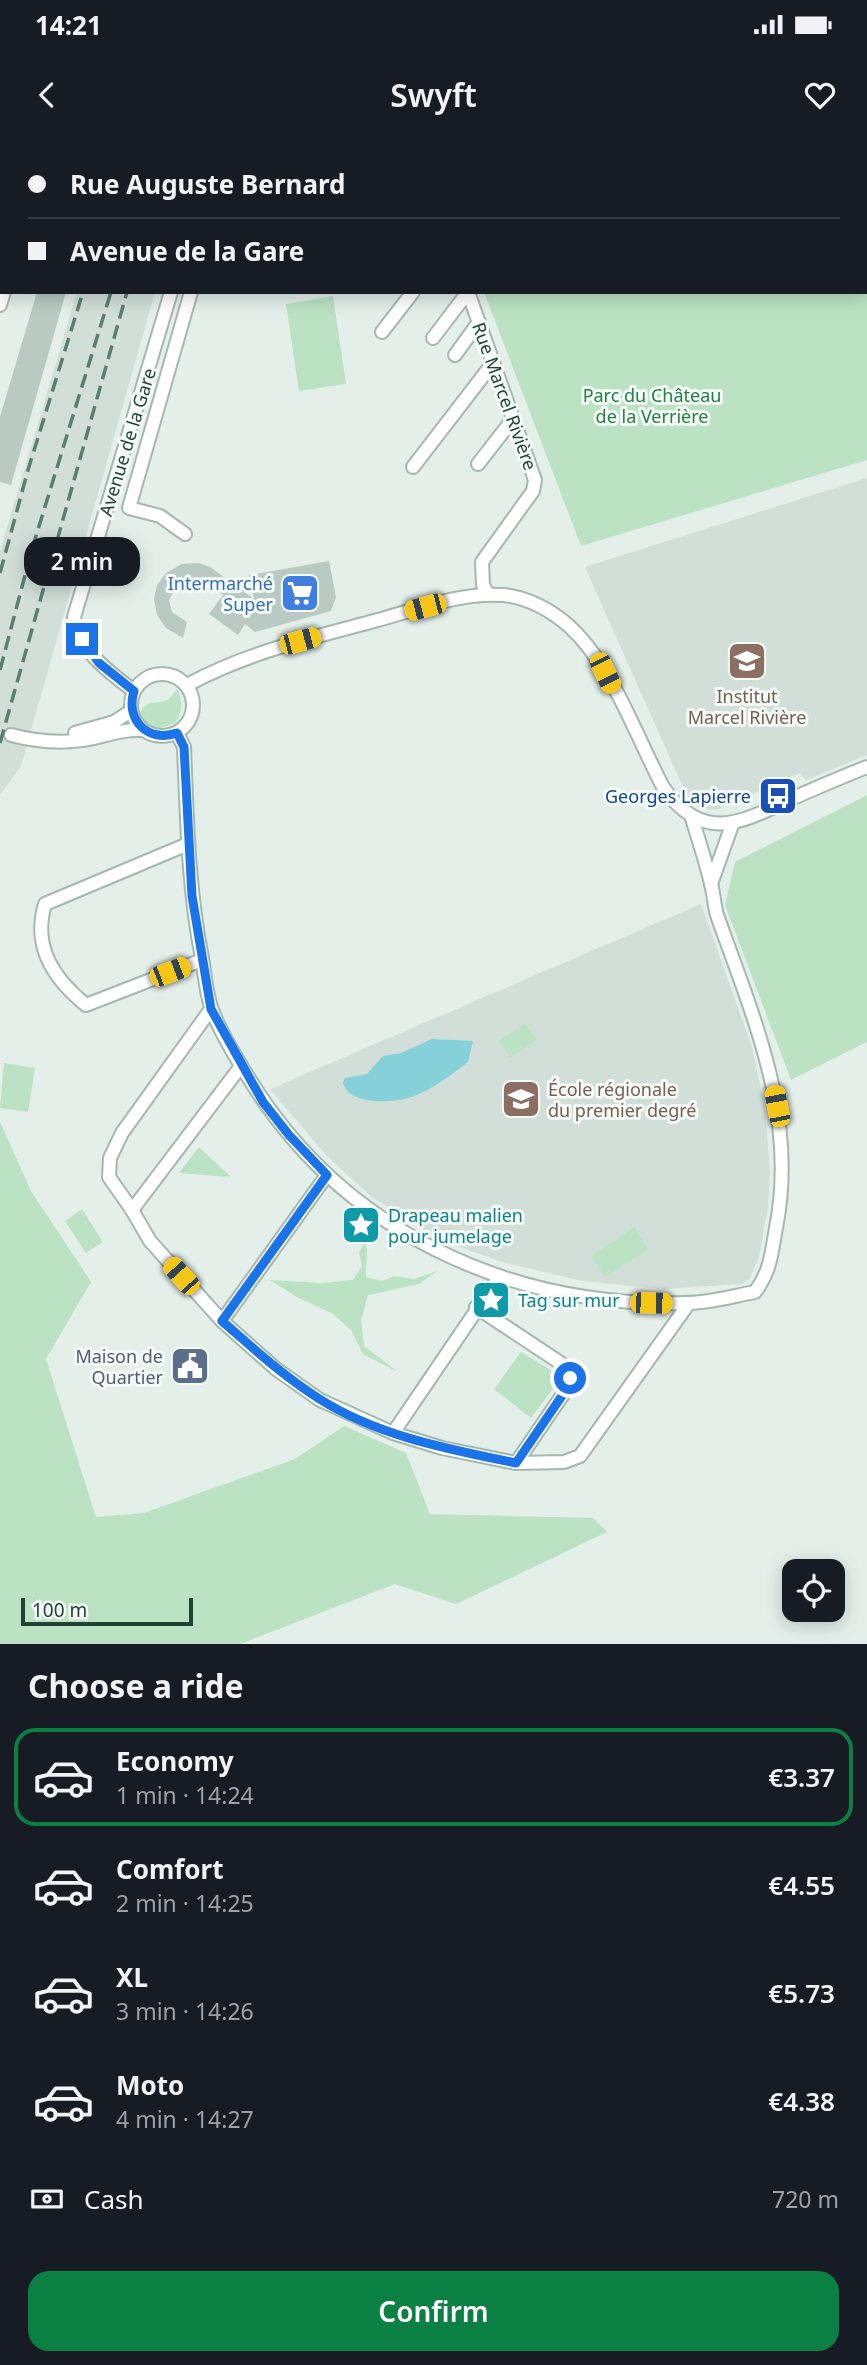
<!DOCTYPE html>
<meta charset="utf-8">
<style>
:root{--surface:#171b24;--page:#242831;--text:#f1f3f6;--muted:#9ea1a6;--line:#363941;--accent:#0b8043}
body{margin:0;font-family:"Noto Sans",sans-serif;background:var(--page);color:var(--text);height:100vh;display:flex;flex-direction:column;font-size:26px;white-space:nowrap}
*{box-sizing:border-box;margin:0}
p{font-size:23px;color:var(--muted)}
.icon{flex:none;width:38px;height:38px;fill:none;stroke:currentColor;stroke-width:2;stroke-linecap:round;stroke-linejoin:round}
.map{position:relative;height:1504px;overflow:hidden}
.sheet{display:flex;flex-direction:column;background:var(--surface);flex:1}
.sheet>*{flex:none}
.banner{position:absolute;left:0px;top:0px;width:868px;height:154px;box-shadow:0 4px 18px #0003;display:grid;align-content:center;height:154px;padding:0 28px;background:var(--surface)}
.fabs{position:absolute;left:782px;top:1419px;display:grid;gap:14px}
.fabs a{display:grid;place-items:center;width:63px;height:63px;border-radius:14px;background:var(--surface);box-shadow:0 4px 18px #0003;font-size:35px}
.scale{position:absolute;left:21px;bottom:18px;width:172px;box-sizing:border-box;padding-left:7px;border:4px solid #204338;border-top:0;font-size:19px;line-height:24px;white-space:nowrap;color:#204338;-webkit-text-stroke:5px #f5fbf7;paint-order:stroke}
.end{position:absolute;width:32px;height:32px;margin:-16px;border:9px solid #1a73e8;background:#fff;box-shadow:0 0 0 4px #fff}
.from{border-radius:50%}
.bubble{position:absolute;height:49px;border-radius:21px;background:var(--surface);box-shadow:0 4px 18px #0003;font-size:23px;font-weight:600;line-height:49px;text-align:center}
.car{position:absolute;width:21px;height:42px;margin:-21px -10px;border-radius:9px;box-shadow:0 0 5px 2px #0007;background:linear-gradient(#f5c518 24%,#345 0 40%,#f5c518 0 76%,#345 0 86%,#f5c518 0)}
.banner b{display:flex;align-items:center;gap:24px;height:66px;font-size:26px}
.banner b+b{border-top:2px solid var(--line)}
.banner i{width:18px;height:18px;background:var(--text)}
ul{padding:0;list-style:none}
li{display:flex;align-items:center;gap:21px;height:98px;margin:0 14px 10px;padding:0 14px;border:4px solid transparent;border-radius:21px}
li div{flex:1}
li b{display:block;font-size:26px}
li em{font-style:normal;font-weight:600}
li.on{border-color:var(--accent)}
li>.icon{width:63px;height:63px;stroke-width:1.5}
h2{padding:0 28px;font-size:32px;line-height:84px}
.pay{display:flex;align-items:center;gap:18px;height:77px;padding:0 28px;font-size:26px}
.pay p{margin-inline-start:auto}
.action{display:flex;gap:14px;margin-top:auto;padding:14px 28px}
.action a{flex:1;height:80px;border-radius:21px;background:var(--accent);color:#fff;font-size:28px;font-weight:600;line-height:80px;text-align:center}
.status{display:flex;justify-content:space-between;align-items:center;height:49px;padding:0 35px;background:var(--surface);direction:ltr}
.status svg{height:19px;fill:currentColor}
header{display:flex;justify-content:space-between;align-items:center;height:91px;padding:0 28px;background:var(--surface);font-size:32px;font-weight:600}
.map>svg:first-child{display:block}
</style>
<div class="status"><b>14:21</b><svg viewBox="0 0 49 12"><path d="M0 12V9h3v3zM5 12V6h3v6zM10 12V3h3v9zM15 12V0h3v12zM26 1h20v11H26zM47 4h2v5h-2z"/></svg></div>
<header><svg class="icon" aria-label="back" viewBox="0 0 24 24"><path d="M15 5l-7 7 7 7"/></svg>Swyft<svg class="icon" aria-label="heart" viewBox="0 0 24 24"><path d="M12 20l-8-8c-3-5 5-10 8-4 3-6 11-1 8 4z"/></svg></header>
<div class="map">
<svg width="867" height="1504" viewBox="0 0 867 1504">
<rect width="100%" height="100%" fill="#e4efe9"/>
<!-- built -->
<g fill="#d1dfd8">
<polygon points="77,152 155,152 21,626 0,655 0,411"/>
<polygon points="867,338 867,615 806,640 800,633 716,670 691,665 585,427"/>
<polygon points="701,764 752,907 765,969 770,1032 768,1067 759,1117 750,1138 742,1144 663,1149 582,1141 502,1122 460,1107 425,1091 372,1057 326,1015 270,949"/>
</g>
<!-- green -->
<g fill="#bae2c3">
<polygon points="426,0 867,0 867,320 581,406 484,152 866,152 866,2"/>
<polygon points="333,156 346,244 299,251 286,164"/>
<path d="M177 549C183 560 183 573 175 583L158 589 148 585 139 575C145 559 155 565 168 560Z"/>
<polygon points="867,655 867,902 791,940 725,765 735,722"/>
<polygon points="525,883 537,900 510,918 499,901"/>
<polygon points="4,923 35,928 28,972 0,968"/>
<polygon points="0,982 31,1051 91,1142 46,1219 96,1377 144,1373 295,1319 344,1286 406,1313 430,1374 593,1378 607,1392 456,1464 395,1444 240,1504 0,1504"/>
<polygon points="199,1007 231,1037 179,1033"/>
<polygon points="82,1069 103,1102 86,1113 65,1081"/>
<polygon points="361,1085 367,1110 366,1137 382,1141 394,1136 414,1139 437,1131 419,1144 368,1155 361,1180 364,1206 398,1232 363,1214 351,1190 333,1174 295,1156 270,1140 321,1143 353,1140 362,1126 359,1113 364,1103"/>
<polygon points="634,1087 649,1109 605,1137 591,1116"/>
<polygon points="521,1212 562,1237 531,1278 494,1249"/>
</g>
<!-- water -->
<path fill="#86d0da" d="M432 899 473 901 468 922C453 934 435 947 417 955 399 963 349 967 343 943L345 938 367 934 383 916 401 913Z"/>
<!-- building -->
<g fill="#b8cac2">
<polygon points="37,152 66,152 11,345 0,342 0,277"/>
<polygon points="329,421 336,457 331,471 255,492 245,484 238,495 209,474 223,455 200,440 191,439 179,442 169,460 172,472 187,482 183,498 166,488 157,475 154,459 157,445 166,433 182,424 198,423 210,427 254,459 249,435"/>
</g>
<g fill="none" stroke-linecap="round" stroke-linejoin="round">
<!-- minor casing -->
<g stroke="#a5b8b0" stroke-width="16">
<g id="minor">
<polyline points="43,2 43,0"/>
<polyline points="214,2 214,0"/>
<polyline points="236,2 237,0"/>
<polyline points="309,2 310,0"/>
<polyline points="367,2 368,0"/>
<polyline points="468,152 535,340 533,351 482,422 483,445 488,455"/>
<polyline points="0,165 4,152"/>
<polyline points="382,192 413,152"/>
<polyline points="433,198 468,152"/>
<polyline points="455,215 479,182"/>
<polyline points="478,324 513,279"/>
<polyline points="413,327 493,223"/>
<polyline points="185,394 160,376 129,368 191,152"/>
<circle cx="162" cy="565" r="31"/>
<path d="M187 545C248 512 311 498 378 480 418 469 461 452 503 455 527 457 551 470 569 486 612 525 636 596 663 647 702 703 739 684 791 659 816 648 841 637 867 627"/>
<path d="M134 551C110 533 78 510 74 477L171 152"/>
<polyline points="75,593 114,582 131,571"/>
<path d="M177 593 184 607C187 678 188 748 202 818 205 835 206 854 212 870 221 894 236 918 250 940 344 1092 510 1168 687 1163 709 1163 733 1156 755 1152 771 1130 771 1115 776 1088 798 977 753 877 717 775 714 765 714 754 711 744 706 721 698 699 692 678"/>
<path d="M11 595C38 602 67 604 94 598 111 594 125 589 143 590"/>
<path d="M188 704 45 764C32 807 54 839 86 865L202 820"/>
<polyline points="711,744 732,685"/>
<polyline points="211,869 122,993 110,1018 109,1037 132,1070 150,1101 222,1181 276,1229 320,1260 393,1293 442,1308 516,1323 564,1322 580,1316 689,1163"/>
<polyline points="132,1070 241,926"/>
<polyline points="476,1167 562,1224 570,1238 566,1250 516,1323"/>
<polyline points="222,1181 327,1035"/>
<polyline points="393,1293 499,1137"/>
</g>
</g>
<!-- minor -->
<use href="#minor" stroke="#fff" stroke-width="12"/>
<!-- rail -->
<g stroke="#5b7e73" stroke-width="3.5" stroke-dasharray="14 7" stroke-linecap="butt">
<polyline points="130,2 130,0"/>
<polyline points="149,2 150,0"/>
<polyline points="173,2 173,0"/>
<polyline points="0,433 28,330 83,152"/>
<polyline points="0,530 32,409 111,152"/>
<polyline points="0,603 127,152"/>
</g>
</g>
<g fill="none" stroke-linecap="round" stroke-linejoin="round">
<!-- route -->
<path stroke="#1a73e8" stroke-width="9" d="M82 499 99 523 134 551C125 580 148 603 177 593L184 607 192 756 211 869 263 962 289 995 327 1035 222 1181C253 1208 283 1236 318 1258 377 1296 448 1309 516 1323L566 1250 570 1238"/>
</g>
<!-- icons -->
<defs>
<g id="supermarket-square" transform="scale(2.0125)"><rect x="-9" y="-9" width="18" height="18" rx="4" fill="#3f7fe0" stroke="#f5fbf7"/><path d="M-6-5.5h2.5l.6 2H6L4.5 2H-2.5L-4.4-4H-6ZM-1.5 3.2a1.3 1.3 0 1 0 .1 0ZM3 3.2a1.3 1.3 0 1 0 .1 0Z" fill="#fff"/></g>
<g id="university-square" transform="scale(2.0125)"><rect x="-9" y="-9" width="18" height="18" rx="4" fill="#8d6e63" stroke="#f5fbf7"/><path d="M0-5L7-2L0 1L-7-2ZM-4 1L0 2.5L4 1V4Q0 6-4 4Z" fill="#fff"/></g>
<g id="bus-square" transform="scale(2.0125)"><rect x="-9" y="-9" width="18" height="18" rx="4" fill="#1a4fb4" stroke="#f5fbf7"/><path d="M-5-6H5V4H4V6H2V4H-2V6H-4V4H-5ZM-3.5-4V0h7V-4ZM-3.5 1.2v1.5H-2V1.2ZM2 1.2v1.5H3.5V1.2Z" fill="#fff"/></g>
<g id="school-square" transform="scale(2.0125)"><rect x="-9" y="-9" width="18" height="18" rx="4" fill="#8d6e63" stroke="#f5fbf7"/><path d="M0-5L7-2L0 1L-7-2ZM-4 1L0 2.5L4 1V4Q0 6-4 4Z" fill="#fff"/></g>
<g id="sight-square" transform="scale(2.0125)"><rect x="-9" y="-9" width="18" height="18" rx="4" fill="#0f9aa8" stroke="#f5fbf7"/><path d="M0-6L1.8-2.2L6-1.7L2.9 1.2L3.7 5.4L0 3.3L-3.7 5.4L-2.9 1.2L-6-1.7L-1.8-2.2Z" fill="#fff"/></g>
<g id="civic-square" transform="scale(2.0125)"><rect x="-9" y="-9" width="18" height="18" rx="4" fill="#5c6f8a" stroke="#f5fbf7"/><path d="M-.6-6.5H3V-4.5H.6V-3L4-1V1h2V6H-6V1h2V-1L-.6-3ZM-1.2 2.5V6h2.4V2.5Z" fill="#fff"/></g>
</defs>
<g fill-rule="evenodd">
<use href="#supermarket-square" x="300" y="453"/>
<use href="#university-square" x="747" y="521"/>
<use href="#bus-square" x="778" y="656"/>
<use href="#school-square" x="521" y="959"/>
<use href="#sight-square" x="361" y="1085"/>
<use href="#sight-square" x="491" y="1160"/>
<use href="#civic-square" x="190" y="1226"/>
</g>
<g text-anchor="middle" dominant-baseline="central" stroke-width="6" stroke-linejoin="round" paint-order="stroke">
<!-- park labels -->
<g font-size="18" fill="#257f45" stroke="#f5fbf7">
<text x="652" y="255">Parc du Château<tspan x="652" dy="21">de la Verrière</tspan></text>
</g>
<!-- street labels -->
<g font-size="18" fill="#204338" stroke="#f5fbf7">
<text transform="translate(505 256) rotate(70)">Rue Marcel Rivière</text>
<text transform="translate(127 302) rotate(-73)">Avenue de la Gare</text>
</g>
<!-- shop labels -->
<g font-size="18" fill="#366cbe" stroke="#f5fbf7" text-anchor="end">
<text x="273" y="443">Intermarché<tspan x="273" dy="21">Super</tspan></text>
</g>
<!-- education labels -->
<g font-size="18" fill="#785e54" stroke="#f5fbf7">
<text x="747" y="556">Institut<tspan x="747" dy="21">Marcel Rivière</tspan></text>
<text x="548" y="949" text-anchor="start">École régionale<tspan x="548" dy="21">du premier degré</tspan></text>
</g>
<!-- transit labels -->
<g font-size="18" fill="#164399" stroke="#f5fbf7" text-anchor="end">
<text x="751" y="656">Georges Lapierre</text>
</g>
<!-- culture labels -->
<g font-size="18" fill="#0d838f" stroke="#f5fbf7" text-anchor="start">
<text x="388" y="1075">Drapeau malien<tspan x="388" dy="21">pour jumelage</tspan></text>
<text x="518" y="1160">Tag sur mur</text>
</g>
<!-- service labels -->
<g font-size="18" fill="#4e5e75" stroke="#f5fbf7" text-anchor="end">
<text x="163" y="1216">Maison de<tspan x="163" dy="21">Quartier</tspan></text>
</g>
</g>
</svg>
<div class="fabs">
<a><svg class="icon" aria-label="locate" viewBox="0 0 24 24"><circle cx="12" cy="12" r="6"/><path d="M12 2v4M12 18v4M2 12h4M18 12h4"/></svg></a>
</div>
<div class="scale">100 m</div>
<i class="end from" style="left:570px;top:1238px"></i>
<i class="end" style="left:82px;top:499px"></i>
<div class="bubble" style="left:24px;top:397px;width:116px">2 min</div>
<i class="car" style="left:425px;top:467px;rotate:255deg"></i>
<i class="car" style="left:300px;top:501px;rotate:75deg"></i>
<i class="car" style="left:605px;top:533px;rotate:154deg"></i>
<i class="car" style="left:170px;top:832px;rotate:69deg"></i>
<i class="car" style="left:777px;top:966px;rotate:349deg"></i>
<i class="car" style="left:181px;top:1136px;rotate:318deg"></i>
<i class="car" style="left:651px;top:1163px;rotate:91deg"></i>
<div class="banner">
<b><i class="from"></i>Rue Auguste Bernard</b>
<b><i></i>Avenue de la Gare</b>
</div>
</div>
<section class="sheet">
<h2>Choose a ride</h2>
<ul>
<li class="on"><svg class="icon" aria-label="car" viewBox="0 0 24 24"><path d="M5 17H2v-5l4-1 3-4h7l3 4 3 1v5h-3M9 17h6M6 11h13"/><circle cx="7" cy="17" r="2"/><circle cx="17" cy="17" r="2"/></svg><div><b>Economy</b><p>1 min · 14:24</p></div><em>€3.37</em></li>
<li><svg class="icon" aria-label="car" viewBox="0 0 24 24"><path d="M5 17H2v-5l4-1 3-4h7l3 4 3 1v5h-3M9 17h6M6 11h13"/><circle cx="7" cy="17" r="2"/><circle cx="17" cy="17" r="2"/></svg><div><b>Comfort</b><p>2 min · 14:25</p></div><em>€4.55</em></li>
<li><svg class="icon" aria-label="car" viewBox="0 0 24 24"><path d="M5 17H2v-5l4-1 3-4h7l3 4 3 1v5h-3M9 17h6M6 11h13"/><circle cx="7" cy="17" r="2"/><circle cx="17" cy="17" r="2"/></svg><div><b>XL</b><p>3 min · 14:26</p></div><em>€5.73</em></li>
<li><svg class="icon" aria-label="car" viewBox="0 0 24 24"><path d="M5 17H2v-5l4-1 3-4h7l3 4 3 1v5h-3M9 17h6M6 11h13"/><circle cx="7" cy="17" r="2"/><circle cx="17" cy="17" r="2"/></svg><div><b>Moto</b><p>4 min · 14:27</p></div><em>€4.38</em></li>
</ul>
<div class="pay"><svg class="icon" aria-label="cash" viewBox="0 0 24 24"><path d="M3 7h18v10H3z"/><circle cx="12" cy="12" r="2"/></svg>Cash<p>720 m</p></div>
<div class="action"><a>Confirm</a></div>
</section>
